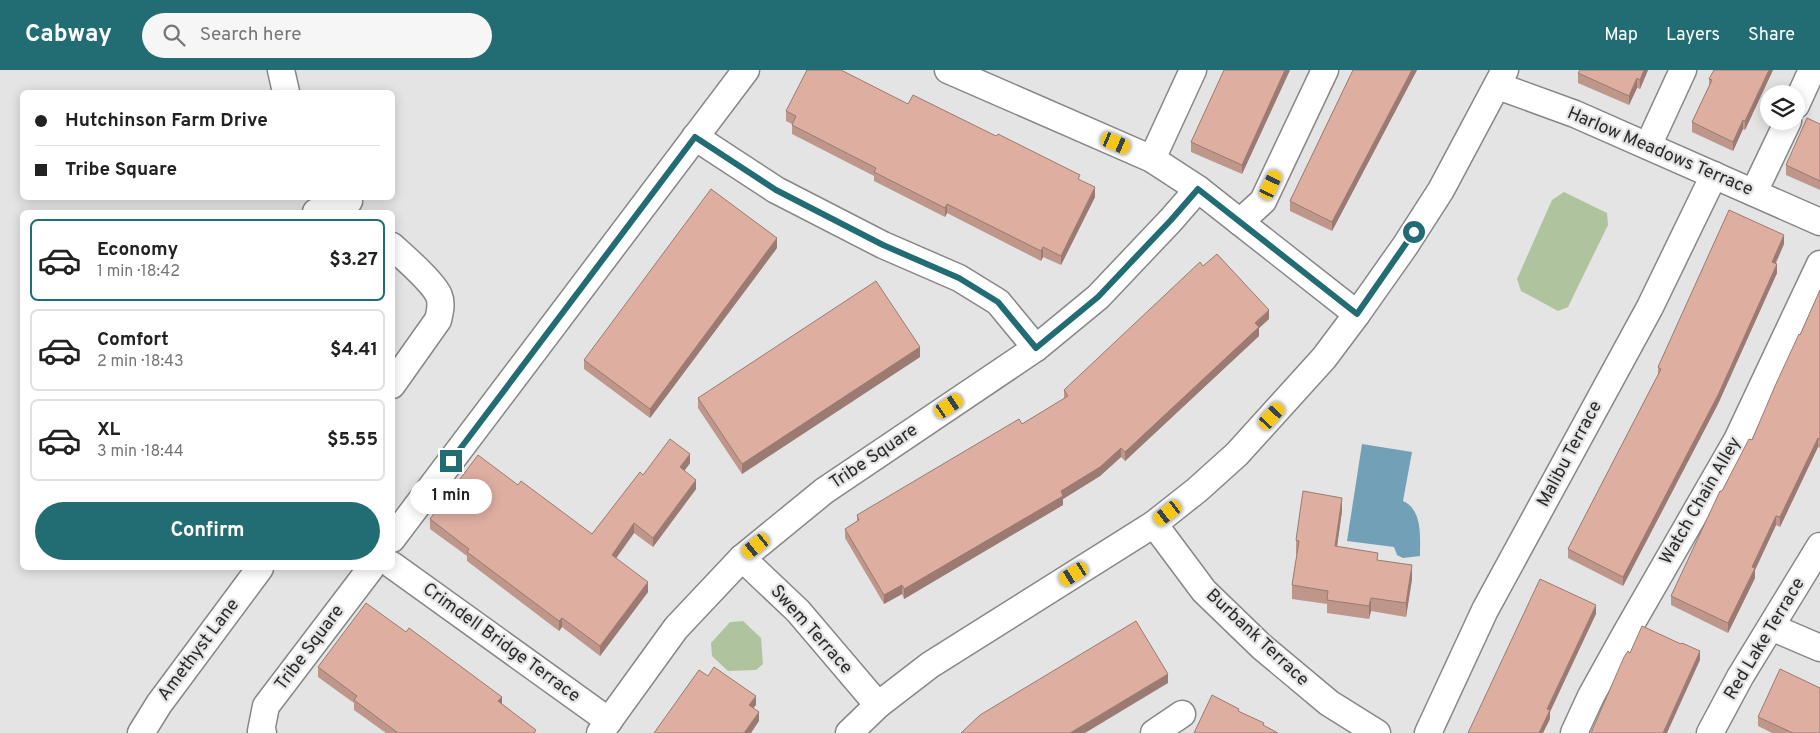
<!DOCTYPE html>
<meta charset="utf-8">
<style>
:root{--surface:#fff;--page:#f6f6f6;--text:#222;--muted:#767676;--line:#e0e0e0;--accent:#226d73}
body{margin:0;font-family:Overpass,sans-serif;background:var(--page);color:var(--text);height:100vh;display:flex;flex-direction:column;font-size:19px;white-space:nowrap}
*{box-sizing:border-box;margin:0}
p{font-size:16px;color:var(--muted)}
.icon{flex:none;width:28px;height:28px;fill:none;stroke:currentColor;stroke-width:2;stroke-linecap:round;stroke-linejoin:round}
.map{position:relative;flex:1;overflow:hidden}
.drawer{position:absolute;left:20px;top:140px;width:375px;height:360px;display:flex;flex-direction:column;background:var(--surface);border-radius:8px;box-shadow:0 2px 12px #0003}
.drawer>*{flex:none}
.guide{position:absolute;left:20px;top:20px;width:375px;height:110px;border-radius:8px;box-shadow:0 2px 12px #0003;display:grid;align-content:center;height:110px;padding:0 15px;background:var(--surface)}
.fabs{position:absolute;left:1760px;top:15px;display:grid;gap:10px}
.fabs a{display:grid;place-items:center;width:45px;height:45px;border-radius:50%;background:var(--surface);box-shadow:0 2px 12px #0003;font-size:25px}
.end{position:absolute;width:22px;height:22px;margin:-11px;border:6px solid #226d73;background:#fff;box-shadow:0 0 0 2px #fff}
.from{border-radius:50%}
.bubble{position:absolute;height:35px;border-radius:18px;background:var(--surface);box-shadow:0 2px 12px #0003;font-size:16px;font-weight:700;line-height:35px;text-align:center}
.car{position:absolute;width:15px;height:30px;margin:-15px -8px;border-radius:6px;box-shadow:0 0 4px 1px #0007;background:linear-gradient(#f5c518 24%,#345 0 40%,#f5c518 0 76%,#345 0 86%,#f5c518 0)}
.guide b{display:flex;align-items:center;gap:18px;height:48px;font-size:19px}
.guide b+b{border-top:1px solid var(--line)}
.guide i{width:12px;height:12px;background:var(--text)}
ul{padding:9px 0 0;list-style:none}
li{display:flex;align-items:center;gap:15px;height:82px;margin:0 10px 8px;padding:0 5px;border:2px solid var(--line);border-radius:8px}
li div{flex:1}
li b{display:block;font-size:19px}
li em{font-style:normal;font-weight:700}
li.on{border-color:var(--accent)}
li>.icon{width:45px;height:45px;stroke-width:1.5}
.primary-button{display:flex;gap:10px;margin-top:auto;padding:10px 15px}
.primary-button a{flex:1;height:58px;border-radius:30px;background:var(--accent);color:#fff;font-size:20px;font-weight:700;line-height:58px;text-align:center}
header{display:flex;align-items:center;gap:30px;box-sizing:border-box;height:70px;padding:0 25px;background:var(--accent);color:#fff}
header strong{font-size:24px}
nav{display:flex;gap:28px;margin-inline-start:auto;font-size:18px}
.search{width:350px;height:45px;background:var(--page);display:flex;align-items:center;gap:12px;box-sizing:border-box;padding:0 18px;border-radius:28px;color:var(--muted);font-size:19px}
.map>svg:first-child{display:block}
</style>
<header>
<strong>Cabway</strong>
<div class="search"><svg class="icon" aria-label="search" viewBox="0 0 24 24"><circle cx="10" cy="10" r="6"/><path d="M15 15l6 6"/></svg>Search here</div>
<nav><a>Map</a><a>Layers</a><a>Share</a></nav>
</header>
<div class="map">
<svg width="1820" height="663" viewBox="0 0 1820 663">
<rect width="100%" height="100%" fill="#e4e4e5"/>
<!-- green -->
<g fill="#afc49e">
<polygon points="1564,122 1607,143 1608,155 1568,237 1558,241 1521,221 1517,209 1552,130"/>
<polygon points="743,551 761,568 763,594 756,600 728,601 712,586 711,573 730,552"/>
</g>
<!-- water -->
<path fill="#72a0b6" d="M1362 374 1412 382 1403 431C1423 440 1420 468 1420 486L1403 488 1397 485 1394 477 1347 471Z"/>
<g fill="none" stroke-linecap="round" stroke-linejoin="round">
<!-- minor casing -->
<g stroke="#878788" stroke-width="29">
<g id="minor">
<polyline points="281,0 286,22"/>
<polyline points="948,0 1152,89 1198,119 1357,244"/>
<polyline points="1498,16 1575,44 1820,152"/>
<polyline points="1796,35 1812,0"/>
<polyline points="695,67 776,120 883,175 959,208 998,232 1036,278"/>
<polyline points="1648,76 1683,0"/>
<polyline points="1152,89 1193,0"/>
<polyline points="1754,122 1788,51"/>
<polyline points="316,142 349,131"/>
<polyline points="1240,152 1263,131 1325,0"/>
<path d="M392 176C404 187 434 213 439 226 442 233 440 242 438 250L392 315"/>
<polyline points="1154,454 1204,521 1262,577 1329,633 1377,663"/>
<polyline points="392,469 746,0"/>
<polyline points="742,488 798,541 878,635"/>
<polyline points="392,495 609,651"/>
<polyline points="1771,557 1820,578"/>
<polyline points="141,663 159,634 260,498"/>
<polyline points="263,663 261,661 266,636 371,498"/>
<polyline points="600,663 676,558 742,488 824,421 1036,278 1098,227 1171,150 1198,119"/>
<polyline points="849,663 878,635 930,595 1154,454 1197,420 1237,384 1324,288 1357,244 1405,176 1441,120 1505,0"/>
<polyline points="1154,663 1182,644"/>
<polyline points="1428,663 1485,540 1650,237 1714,105"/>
<polyline points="1574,663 1591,626 1626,563 1737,370 1820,194"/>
<polyline points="1710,663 1740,607 1820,476"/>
</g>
</g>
<!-- minor -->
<use href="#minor" stroke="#fff" stroke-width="26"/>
</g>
<!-- wall -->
<g fill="#bf968a">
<polygon points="1290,0 1242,104 1191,82 1191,72"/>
<polygon points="1353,0 1417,0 1332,161 1290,141 1290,131"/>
<polygon points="1580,0 1648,0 1640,19 1637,18 1629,35 1578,13 1578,3"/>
<polygon points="1773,0 1745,60 1743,59 1733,81 1692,62 1692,52 1709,16 1709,9"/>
<polygon points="908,34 1080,110 1095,127 1061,195 1043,187 1041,191 947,143 945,147 874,111 874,106 792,64 792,54 786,51 786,41"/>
<polygon points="1820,54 1820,120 1786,105 1786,95"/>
<polygon points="1784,174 1776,193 1777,203 1718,334 1623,516 1568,488 1568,479 1658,305 1658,297"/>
<polygon points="777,178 650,348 584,299 584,290"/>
<polygon points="1203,196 1269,249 1259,258 1259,266 1125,391 1121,387 1100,406 1063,429 1063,435 904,529 902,524 884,534 845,468 845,459 857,451 857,445 1022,354 1064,329 1064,320"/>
<polygon points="1820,220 1820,378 1818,377 1780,457 1776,455 1755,500 1755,508 1728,563 1671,535 1671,526 1722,421 1752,370"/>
<polygon points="920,287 742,404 698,338 698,328"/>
<polygon points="690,393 684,401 696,419 653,477 634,463 616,488 648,522 600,586 562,557 559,561 467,491 467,486 430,459 430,449 518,415 592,464"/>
<polygon points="1342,441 1337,477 1378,490 1412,509 1406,547 1371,541 1369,549 1327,543 1327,534 1292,529 1292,515 1297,484 1296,484 1296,470"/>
<polygon points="406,562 502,634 536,663 386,663 354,640 354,633 318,607 318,597"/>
<polygon points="1758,647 1820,663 1772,663 1758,656"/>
</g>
<!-- shaded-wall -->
<g fill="#9b7a71">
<polygon points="1285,0 1290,0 1242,104 1242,95"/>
<polygon points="1412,0 1417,0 1332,161 1332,152"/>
<polygon points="1644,0 1648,0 1640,19 1640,10"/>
<polygon points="1769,0 1773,0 1745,60 1745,51"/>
<polygon points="1637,8 1637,18 1629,35 1629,26"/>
<polygon points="1743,50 1743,59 1733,81 1733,72"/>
<polygon points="1095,117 1095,127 1061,195 1061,186"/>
<polygon points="947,134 947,143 945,147 945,138"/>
<polygon points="1784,165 1784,174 1772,201 1772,192"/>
<polygon points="777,168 777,178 650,348 650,339"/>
<polygon points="1043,177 1043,187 1041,191 1041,181"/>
<polygon points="1777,194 1777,203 1718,334 1623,516 1623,507"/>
<polygon points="1269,240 1269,249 1259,258 1259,266 1125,391 1125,382"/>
<polygon points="920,277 920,287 742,404 742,394"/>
<polygon points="1818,368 1818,377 1780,457 1780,447"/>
<polygon points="1121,378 1121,387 1100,406 1063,429 1063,435 904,529 904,519 1061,421"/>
<polygon points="690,384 690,393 680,407 680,397"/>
<polygon points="696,410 696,419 653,477 653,468"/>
<polygon points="1342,428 1342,441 1335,490 1335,476"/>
<polygon points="1776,446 1776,455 1755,500 1755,508 1728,563 1728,553 1752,497"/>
<polygon points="634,453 634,463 612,494 612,485"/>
<polygon points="1412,495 1412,509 1406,547 1406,533"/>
<polygon points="648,512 648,522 600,586 600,576"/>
<polygon points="902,515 902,524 884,534 884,525"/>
<polygon points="1371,528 1371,541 1369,549 1369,536"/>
<polygon points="1596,535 1596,544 1550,642 1550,649 1543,663 1539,663 1547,639"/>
<polygon points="562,548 562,557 559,561 559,551"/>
<polygon points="1700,581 1700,590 1667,663 1663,663"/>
<polygon points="1168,604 1168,613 1085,663 1070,663"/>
<polygon points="756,626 756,635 749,644 749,635"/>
<polygon points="502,627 502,636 498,631"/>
<polygon points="759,642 759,651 751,663 744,663"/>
</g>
<!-- building -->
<g fill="#deaea1" stroke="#9b7a71">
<polygon points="807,0 841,0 908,34 913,25 996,66 998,64 1080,105 1078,109 1095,117 1061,186 1043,177 1041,181 947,134 945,138 874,102 876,98 792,55 796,46 786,41"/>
<polygon points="1224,0 1285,0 1242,95 1191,72"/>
<polygon points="1353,0 1412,0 1332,152 1290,131"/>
<polygon points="1580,0 1644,0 1640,10 1637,8 1629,26 1578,3"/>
<polygon points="1714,0 1769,0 1745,51 1743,50 1733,72 1692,52 1712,10 1709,9"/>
<polygon points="1807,48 1820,54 1820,111 1786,95"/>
<polygon points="711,119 777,168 650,339 584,290"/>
<polygon points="1729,140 1784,165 1772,192 1777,194 1718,325 1623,507 1568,479 1661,299 1658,297"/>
<polygon points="1217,184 1269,240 1255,253 1259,257 1125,382 1121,378 1100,397 1061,421 1063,426 904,519 902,515 884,525 845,459 859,450 857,445 1019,349 1022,354 1068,326 1064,320 1200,192 1203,196"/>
<polygon points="876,211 920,277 742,394 698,328"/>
<polygon points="1820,220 1820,369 1818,368 1780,447 1776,446 1752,497 1755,498 1728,553 1671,526 1720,421 1722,421 1749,369 1752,370 1775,316 1799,264 1800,265"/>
<polygon points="670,369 690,384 680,397 696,410 653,468 634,453 612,485 648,512 600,576 562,548 559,551 467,482 469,479 430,449 478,385 518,415 521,411 592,464 640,402 643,405"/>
<polygon points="1303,421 1342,428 1335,476 1378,483 1377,490 1412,495 1406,533 1371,528 1369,536 1327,530 1328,521 1292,515 1299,471 1296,470"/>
<polygon points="1540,509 1596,535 1547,639 1550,640 1539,663 1468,663"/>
<polygon points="366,533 406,562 409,558 502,627 498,631 536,660 534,663 398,663 354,630 357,626 318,597"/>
<polygon points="1136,551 1168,604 1070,663 961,663 980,645"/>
<polygon points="1642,556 1681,574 1682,573 1700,581 1663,663 1591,663 1624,587 1628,581 1630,583"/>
<polygon points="714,597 756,626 749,635 759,642 744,663 654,663 699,600 708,606"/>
<polygon points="1780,599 1820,618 1820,663 1793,663 1758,647"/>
<polygon points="1212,625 1239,639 1238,641 1264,653 1263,655 1278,663 1194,663"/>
</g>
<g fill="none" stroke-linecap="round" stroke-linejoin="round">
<!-- route -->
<polyline stroke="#226d73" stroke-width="6" points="451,391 695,67 776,120 883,175 959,208 998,232 1036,278 1098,227 1171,150 1198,119 1357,244 1414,162"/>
</g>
<g text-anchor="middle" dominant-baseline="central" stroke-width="4.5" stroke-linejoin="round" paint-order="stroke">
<!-- street labels -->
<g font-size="18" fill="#2a2a2b" stroke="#e4e4e5">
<text transform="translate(1660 82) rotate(23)">Harlow Meadows Terrace</text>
<text transform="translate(1570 384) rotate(-62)">Malibu Terrace</text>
<text transform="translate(874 387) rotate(-34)">Tribe Square</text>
<text transform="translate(1701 431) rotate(-60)">Watch Chain Alley</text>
<text transform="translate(811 560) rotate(48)">Swem Terrace</text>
<text transform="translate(1257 568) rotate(43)">Burbank Terrace</text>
<text transform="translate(1765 569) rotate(-59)">Red Lake Terrace</text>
<text transform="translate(501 573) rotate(36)">Crimdell Bridge Terrace</text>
<text transform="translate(310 578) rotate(-53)">Tribe Square</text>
<text transform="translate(199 580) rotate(-53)">Amethyst Lane</text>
</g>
</g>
</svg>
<div class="fabs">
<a><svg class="icon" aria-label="layers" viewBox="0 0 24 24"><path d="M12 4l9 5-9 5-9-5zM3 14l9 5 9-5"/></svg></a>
</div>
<i class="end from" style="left:1414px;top:162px"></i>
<i class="end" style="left:451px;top:391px"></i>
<div class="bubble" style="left:410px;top:409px;width:82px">1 min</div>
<i class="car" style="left:1116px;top:73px;rotate:113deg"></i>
<i class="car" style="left:1271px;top:115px;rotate:25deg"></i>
<i class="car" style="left:949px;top:336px;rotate:56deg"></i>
<i class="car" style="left:1272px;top:346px;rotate:42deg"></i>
<i class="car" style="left:1168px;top:443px;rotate:232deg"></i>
<i class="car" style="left:756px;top:476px;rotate:231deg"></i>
<i class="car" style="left:1074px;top:504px;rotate:238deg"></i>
<div class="guide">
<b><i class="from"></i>Hutchinson Farm Drive</b>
<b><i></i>Tribe Square</b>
</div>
<section class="drawer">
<ul>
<li class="on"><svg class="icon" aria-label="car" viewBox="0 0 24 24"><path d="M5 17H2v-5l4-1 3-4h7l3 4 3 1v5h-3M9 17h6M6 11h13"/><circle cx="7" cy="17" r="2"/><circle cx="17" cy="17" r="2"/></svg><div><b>Economy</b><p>1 min · 18:42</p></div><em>$3.27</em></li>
<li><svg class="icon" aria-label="car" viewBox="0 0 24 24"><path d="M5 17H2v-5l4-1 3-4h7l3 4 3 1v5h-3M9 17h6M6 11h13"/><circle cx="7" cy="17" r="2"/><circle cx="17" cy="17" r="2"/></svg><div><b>Comfort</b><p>2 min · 18:43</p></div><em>$4.41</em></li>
<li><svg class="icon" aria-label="car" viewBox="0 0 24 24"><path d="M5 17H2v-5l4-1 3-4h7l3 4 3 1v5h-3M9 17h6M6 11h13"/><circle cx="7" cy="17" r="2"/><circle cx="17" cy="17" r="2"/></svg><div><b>XL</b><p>3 min · 18:44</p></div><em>$5.55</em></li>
</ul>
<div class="primary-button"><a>Confirm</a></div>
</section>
</div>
